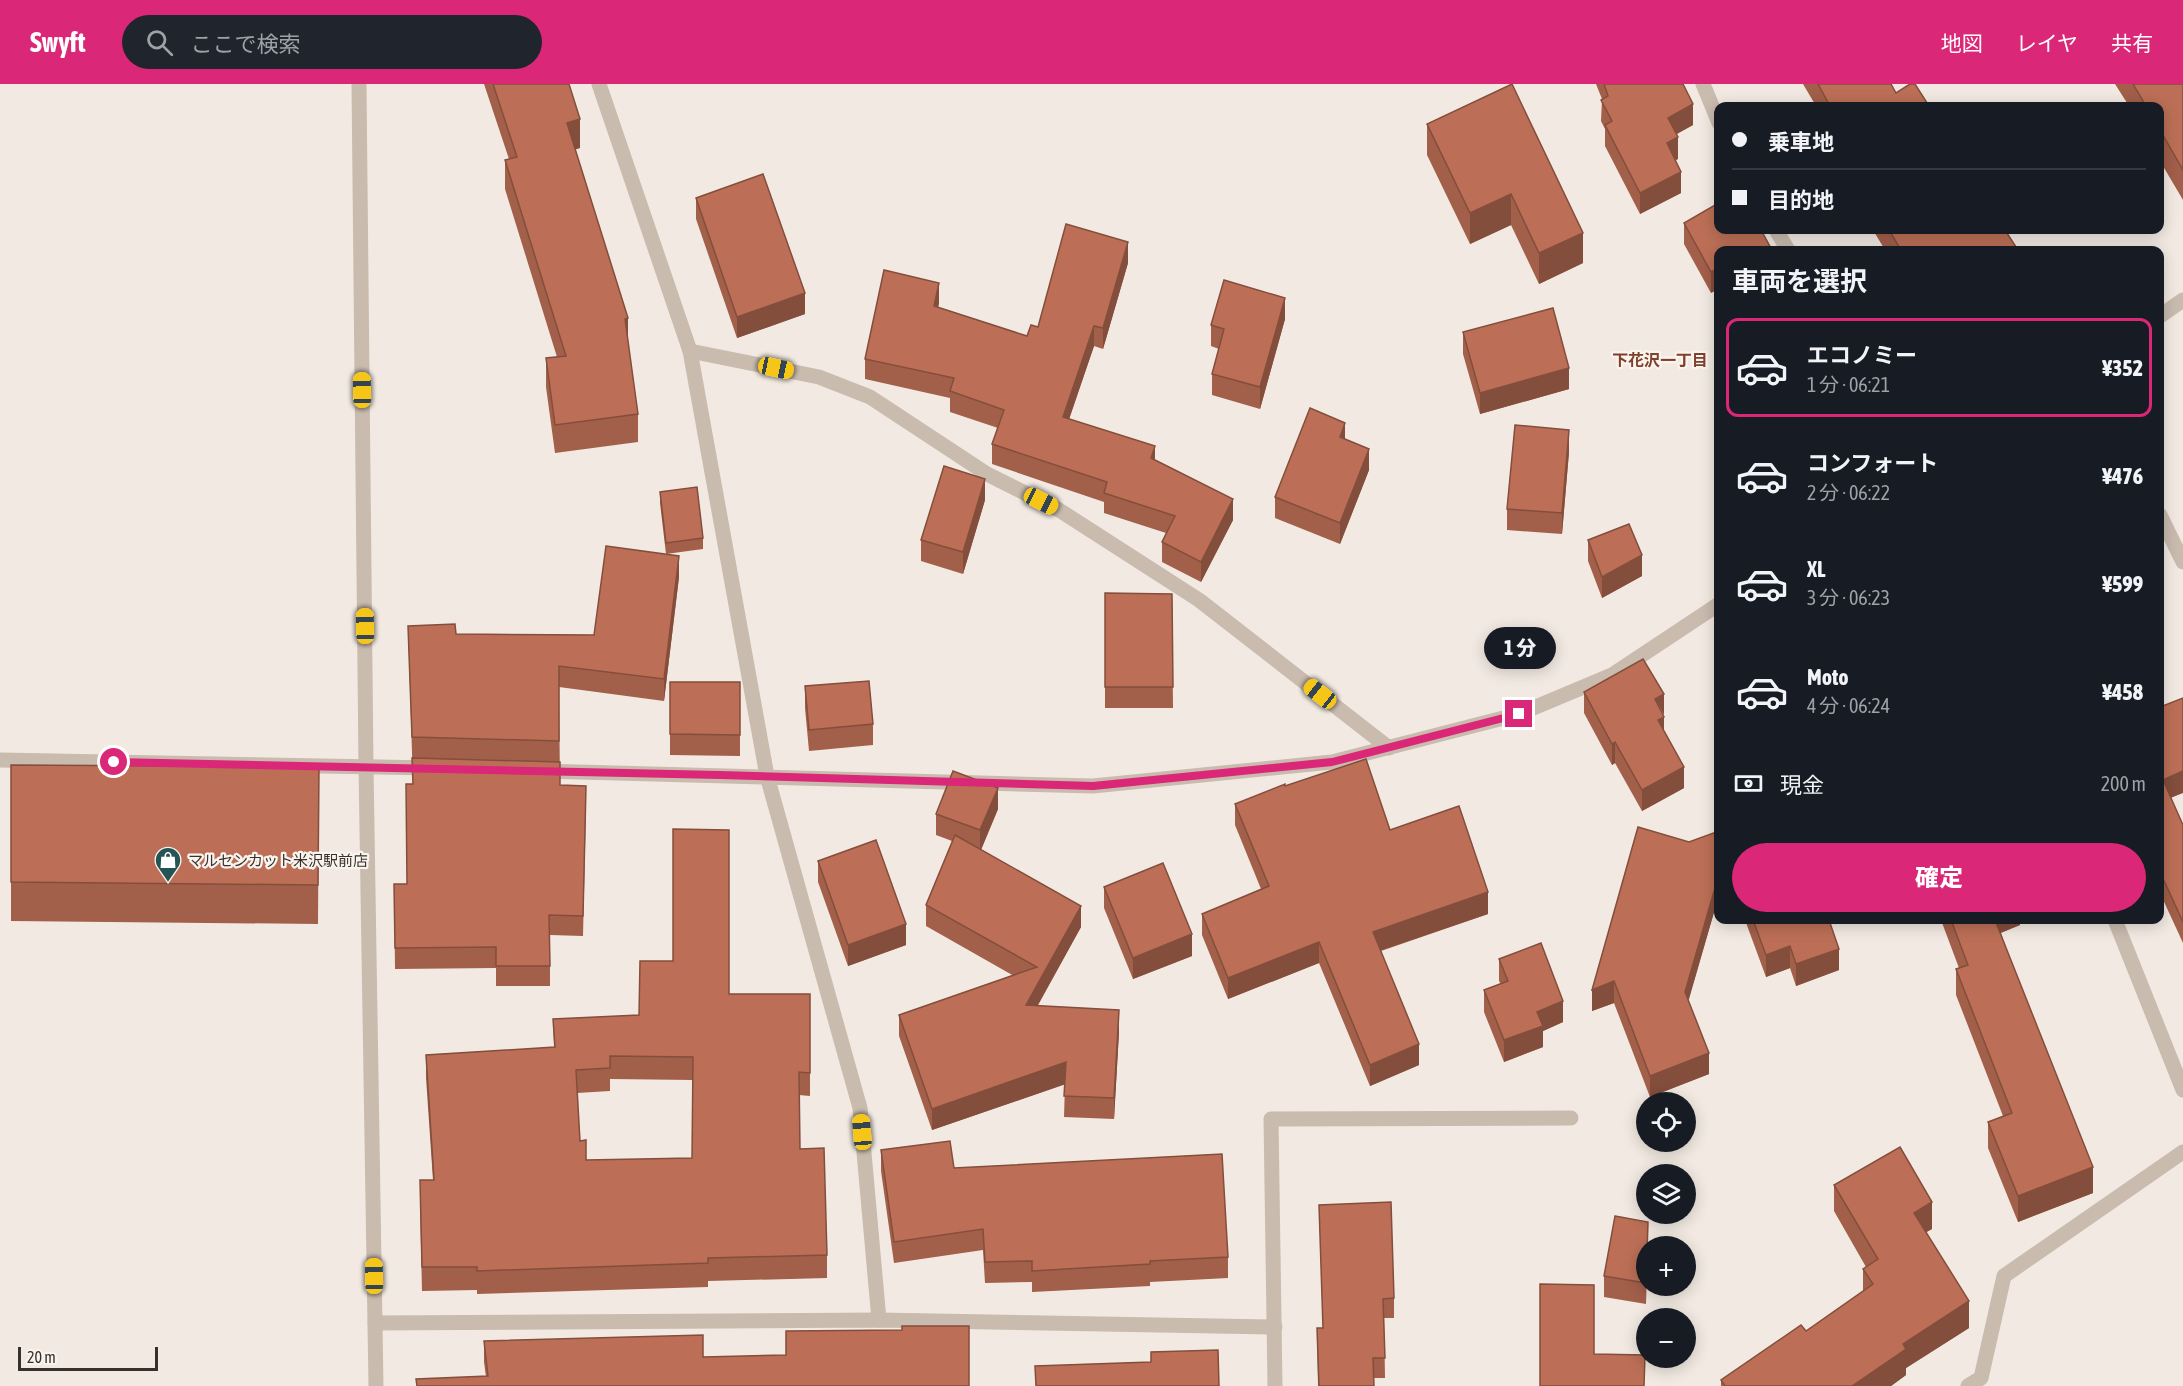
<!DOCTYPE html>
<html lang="ja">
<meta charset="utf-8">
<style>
:root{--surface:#171b24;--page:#20242c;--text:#f1f3f6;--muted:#9ea1a6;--line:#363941;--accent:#db2777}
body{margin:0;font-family:"Asap Condensed","Noto Sans JP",sans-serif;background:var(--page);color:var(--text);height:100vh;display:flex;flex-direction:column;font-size:22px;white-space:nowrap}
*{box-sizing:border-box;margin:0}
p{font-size:20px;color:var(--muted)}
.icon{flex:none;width:33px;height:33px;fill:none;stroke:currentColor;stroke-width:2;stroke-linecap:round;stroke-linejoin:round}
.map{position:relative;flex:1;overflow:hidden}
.drawer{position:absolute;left:1714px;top:162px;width:450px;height:678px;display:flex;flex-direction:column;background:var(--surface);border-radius:12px;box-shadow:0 3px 15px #0003}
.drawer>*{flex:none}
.guide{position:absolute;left:1714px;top:18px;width:450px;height:132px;border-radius:12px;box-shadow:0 3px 15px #0003;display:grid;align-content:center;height:132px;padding:0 18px;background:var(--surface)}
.buttons{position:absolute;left:1636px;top:1008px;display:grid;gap:12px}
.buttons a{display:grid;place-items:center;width:60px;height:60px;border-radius:50%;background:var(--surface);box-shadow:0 3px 15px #0003;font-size:30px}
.scale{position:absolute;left:18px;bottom:15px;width:140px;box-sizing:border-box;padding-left:6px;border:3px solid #39302c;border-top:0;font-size:16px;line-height:21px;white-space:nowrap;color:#39302c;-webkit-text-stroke:4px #f9f4ee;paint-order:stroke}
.end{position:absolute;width:27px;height:27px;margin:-14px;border:8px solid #db2777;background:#fff;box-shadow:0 0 0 3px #fff}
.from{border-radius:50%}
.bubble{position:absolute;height:42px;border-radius:21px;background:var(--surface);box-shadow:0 3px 15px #0003;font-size:20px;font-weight:800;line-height:42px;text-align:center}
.car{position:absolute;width:18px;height:36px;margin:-18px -9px;border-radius:8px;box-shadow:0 0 4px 2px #0007;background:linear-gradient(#f5c518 24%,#345 0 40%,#f5c518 0 76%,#345 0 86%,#f5c518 0)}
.guide b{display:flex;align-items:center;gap:21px;height:57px;font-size:22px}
.guide b+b{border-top:2px solid var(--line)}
.guide i{width:15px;height:15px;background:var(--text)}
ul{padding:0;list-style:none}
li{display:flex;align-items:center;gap:18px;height:99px;margin:0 12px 9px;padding:0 6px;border:3px solid transparent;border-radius:12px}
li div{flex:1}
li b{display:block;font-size:22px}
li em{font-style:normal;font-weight:800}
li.on{border-color:var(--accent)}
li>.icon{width:54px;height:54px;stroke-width:1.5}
h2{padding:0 18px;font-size:27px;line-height:72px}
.pay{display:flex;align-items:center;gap:15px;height:66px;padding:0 18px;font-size:22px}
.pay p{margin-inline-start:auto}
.action{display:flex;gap:12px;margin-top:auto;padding:12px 18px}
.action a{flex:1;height:69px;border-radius:36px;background:var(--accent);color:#fff;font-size:24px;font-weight:800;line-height:69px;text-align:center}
header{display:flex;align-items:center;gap:36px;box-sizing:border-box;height:84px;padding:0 30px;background:var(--accent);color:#fff}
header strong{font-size:28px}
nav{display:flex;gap:33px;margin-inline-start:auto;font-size:21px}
.search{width:420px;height:54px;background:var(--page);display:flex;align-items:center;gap:15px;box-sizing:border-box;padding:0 21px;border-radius:33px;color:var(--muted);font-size:22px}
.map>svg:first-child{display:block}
</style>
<header>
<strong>Swyft</strong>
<div class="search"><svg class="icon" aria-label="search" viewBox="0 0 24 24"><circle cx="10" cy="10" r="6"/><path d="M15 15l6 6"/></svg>ここで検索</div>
<nav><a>地図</a><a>レイヤ</a><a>共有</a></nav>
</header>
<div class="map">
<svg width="2183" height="1302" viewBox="0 0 2183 1302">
<rect width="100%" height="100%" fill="#f2eae2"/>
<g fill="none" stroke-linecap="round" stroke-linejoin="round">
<!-- minor -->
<g stroke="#c9bbae" stroke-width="15">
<polyline points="359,0 366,683 376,1302"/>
<polyline points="599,0 690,267 767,692 860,1024 879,1236"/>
<polyline points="1703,0 1719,39"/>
<polyline points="1776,146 1788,166"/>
<polyline points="2160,232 2183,216"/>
<polyline points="690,267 819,293 870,313 987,390 1059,426 1199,516 1389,664"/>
<polyline points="2160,431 2183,478"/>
<polyline points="0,676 433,684"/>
<polyline points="541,687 1093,702 1332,678 1519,630 1612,591 1719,520"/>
<polyline points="2115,836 2183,1006"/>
<polyline points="375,1239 879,1236 1275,1243"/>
<polyline points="1275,1302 1271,1035 1571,1034"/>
<polyline points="1968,1302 1981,1294 2004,1192 2183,1068"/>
</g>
</g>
<!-- wall -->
<g fill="#a25f4a" fill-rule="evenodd">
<polygon points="484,0 569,0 580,64 575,65 628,260 638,330 638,358 555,369 546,303 546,274 557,273 505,105 505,76 509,75"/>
<polygon points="1596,0 1683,0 1693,41 1676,50 1678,75 1675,76 1681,109 1640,130 1605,62 1605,45 1601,37 1602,15"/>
<polygon points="1803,0 1891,0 1896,9 1929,22 1816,22"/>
<polygon points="2115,0 2183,0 2183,116 2160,77 2160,22 2129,22"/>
<polygon points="1427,40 1583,149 1583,179 1539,200 1511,141 1470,160 1427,71"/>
<polygon points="696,114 805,230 737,254 696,135"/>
<polygon points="1684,139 1719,166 1711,209 1684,160"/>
<polygon points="1873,146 2005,146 2018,166 1885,166"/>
<polygon points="1128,179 1103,265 1094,262 1069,335 1155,376 1233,436 1201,498 1162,478 1162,458 1166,449 1104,429 1104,418 992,380 992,360 998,344 950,328 950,314 865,295 865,275 939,219 938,223 1027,252 1038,243"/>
<polygon points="1285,235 1260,325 1212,311 1212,290 1219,265 1211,262 1211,241"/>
<polygon points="1463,248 1569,305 1480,330 1463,270"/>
<polygon points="1345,355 1369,386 1340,460 1275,434 1275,413"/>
<polygon points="1569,368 1562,450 1507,446 1507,425"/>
<polygon points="660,408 703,454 703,465 666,470 660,419"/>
<polygon points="985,416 963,490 921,477 921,456"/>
<polygon points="1588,456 1642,492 1602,514 1588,477"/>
<polygon points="679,493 664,617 559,603 560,701 586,722 583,852 550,851 550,902 496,902 496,884 395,885 394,800 407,800 413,700 408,542 456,550 594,551"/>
<polygon points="1105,509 1172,510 1173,624 1105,624"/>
<polygon points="670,598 740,598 740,672 670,671"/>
<polygon points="805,602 873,640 873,661 809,667 805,624"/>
<polygon points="1584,608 1663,632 1664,647 1684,704 1642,727 1615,679 1612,681 1584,629"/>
<polygon points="2160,623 2171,714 2183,741 2183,859 2160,809"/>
<polygon points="11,681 319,683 318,840 11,837"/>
<polygon points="1285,702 1390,746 1488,830 1381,867 1419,981 1370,1002 1319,879 1228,915 1202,851 1202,830 1261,805 1235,741 1235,720"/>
<polygon points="998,725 981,766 1081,843 1037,922 1119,948 1114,1035 1064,1033 1065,1000 932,1046 899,952 899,931 1014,892 926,842 926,821 952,757 936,751 936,730"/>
<polygon points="818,777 906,861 848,882 818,798"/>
<polygon points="1104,803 1192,872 1133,895 1104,824"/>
<polygon points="1719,811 1688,917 1709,990 1650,1013 1614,919 1592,927 1592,906"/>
<polygon points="1745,836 1829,836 1839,886 1796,902 1790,884 1766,893"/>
<polygon points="1941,836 2020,836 2020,841 2001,849 2093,1109 2018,1138 1988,1064 1988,1038 2003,1032 1956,911 1956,885 1959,884"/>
<polygon points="1499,875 1563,938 1543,947 1543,963 1504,978 1484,928 1484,906 1501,900 1499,897"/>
<path d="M729 910H810V1012L799 1011 800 1065 827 1171V1194L708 1197V1203L477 1210V1206L422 1207 420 1119 433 1096 426 994V971L554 963 553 935 639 931ZM610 995 693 996 692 1074 586 1076 580 1057 577 1009 610 1007Z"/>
<polygon points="881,1066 954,1084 1228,1173 1228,1194 1150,1198 1150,1202 1032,1208 1032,1198 985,1199 983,1166 894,1179 881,1087"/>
<polygon points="1834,1101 1932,1145 1926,1148 1969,1244 1906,1284 1906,1291 1891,1302 1721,1302 1721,1296 1806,1247 1863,1207 1863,1185 1866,1183 1834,1127"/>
<polygon points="1319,1121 1394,1214 1394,1234 1384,1234 1385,1294 1374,1294 1374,1302 1318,1302 1317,1244 1323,1244"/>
<polygon points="1648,1160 1646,1220 1604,1213 1604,1192"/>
<polygon points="484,1257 703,1273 969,1302 486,1293 484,1278"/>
</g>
<!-- shaded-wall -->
<g fill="#844e3c">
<polygon points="1693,20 1693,41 1668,55 1668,34"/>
<polygon points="580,35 580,64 567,68 567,39"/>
<polygon points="1678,53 1678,75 1667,80 1667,59"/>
<polygon points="1681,88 1681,109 1640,130 1640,109"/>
<polygon points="1511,110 1511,141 1470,160 1470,129"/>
<polygon points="1583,149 1583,179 1539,200 1539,169"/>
<polygon points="1128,158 1128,179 1103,265 1103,244"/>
<polygon points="1719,184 1719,205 1711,209 1711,188"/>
<polygon points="939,199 939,219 934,243 934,222"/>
<polygon points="805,209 805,230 737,254 737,233"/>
<polygon points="1285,214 1285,235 1260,325 1260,303"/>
<polygon points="628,234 628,263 625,235"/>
<polygon points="1094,242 1094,262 1063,353 1063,333"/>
<polygon points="1569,284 1569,305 1480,330 1480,309"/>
<polygon points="1345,339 1345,360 1340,353"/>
<polygon points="1569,346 1569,368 1562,450 1562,429"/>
<polygon points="1155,362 1155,383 1151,374"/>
<polygon points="1369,365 1369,386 1340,460 1340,439"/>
<polygon points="985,395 985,416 963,490 963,468"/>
<polygon points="1233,415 1233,436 1201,498 1201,478"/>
<polygon points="1642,471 1642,492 1602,514 1602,493"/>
<polygon points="679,472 679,493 664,617 664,595"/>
<polygon points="1664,610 1664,631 1655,615"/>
<polygon points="1664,633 1664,654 1658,636"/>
<polygon points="1615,658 1615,679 1612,681 1612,660"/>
<polygon points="1684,683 1684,704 1642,727 1642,706"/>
<polygon points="2183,687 2183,709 2163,717 2163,696"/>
<polygon points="998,704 998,725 980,768 980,746"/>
<polygon points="1719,790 1719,811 1685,929 1685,908"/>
<polygon points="1488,808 1488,830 1373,869 1373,848"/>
<polygon points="1081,822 1081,843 1026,943 1026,921"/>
<polygon points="1992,836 2020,836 2020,841 1992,852"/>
<polygon points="906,840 906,861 848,882 848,861"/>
<polygon points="1192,850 1192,872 1133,895 1133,874"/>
<polygon points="1319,858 1319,879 1228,915 1228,894"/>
<polygon points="1790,862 1790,884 1766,893 1766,871"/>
<polygon points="1839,865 1839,886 1796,902 1796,880"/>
<polygon points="1614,897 1614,919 1592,927 1592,906"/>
<polygon points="1563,917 1563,938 1543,947 1543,963 1504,978 1504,956 1537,928"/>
<polygon points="1119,926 1119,948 1114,1035 1114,1014"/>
<polygon points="1419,960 1419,981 1370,1002 1370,981"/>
<polygon points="1709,969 1709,990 1650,1013 1650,992"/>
<polygon points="1066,978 1066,1000 932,1046 932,1025"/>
<polygon points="2093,1083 2093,1109 2018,1138 2018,1112"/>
<polygon points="1932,1118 1932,1145 1914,1155 1914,1129"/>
<polygon points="1969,1217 1969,1244 1906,1284 1906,1291 1891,1302 1852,1302 1903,1260"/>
</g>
<!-- building -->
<g fill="#bc6f56" stroke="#844e3c" stroke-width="1.5" fill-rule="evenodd">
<polygon points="493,0 569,0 580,35 567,39 628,234 625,235 638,330 555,341 546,274 566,272 505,76 517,73"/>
<polygon points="1512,0 1583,149 1539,169 1511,110 1470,129 1427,40"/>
<polygon points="1604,0 1683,0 1693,20 1668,34 1678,53 1667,59 1681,88 1640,109 1605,41 1612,37 1601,16 1608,12"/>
<polygon points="1818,0 1891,0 1896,9 1910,0 1915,0 1929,22 1830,22"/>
<polygon points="2133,0 2183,0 2183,86 2160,46 2160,22 2146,22"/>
<polygon points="763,90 805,209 737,233 696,114"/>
<polygon points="1715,121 1719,129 1719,146 1761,146 1772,166 1719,166 1719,184 1711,188 1684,139"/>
<polygon points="1066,140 1128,158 1103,244 1094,242 1063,333 1155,362 1151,374 1233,415 1201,478 1162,458 1175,432 1104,409 1107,398 992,360 1004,326 950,307 954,294 865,275 884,186 939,199 934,222 1027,252 1031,241 1038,243"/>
<polygon points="1889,146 2005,146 2018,166 1901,166"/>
<polygon points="1224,196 1285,214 1260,303 1212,290 1224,245 1211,241"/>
<polygon points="1553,224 1569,284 1480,309 1463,248"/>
<polygon points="1310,324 1345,339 1340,353 1369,365 1340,439 1275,413"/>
<polygon points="1515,341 1569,346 1562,429 1507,425"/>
<polygon points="944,382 985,395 963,468 921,456"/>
<polygon points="697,403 703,454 666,459 660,408"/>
<polygon points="1629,440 1642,471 1602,493 1588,456"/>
<polygon points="606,462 679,472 664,595 559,582 559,657 412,653 408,542 455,540 456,550 594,551"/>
<polygon points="1105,509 1172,510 1173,603 1105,603"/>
<polygon points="1643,575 1664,610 1655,615 1664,633 1658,636 1684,683 1642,706 1615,658 1612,660 1584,608"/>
<polygon points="869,597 873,640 809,646 805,602"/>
<polygon points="670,598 740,598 740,651 670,650"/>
<polygon points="2183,614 2183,687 2163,696 2183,741 2183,838 2160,788 2160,623"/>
<polygon points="412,674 560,678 560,701 586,702 583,832 549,831 550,882 496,882 496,863 395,864 394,800 407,800 406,700 413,700"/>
<polygon points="1366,675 1390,746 1459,722 1488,808 1373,848 1419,960 1370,981 1319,858 1228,894 1202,830 1269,802 1235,720 1285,700 1285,702"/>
<polygon points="11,681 319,683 318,801 11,798"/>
<polygon points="953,687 998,704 980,746 936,730"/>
<polygon points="1638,743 1689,758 1719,747 1719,790 1685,908 1709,969 1650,992 1614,897 1592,906"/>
<path d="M673 745 729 746V910H810V989L799 988 800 1065 824 1064 827 1171 708 1174V1179L477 1187V1183H422L420 1096H434L426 971 555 963 553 935 639 931 640 877H673ZM610 972 693 973 692 1074 586 1076V1056L580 1057 576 986 610 984Z"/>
<polygon points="955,751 1081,822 1026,921 1119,926 1114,1014 1064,1012 1066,978 932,1025 899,931 1037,883 926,821"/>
<polygon points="876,756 906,840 848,861 818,777"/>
<polygon points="1163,779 1192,850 1133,874 1104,803"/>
<polygon points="1753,836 1829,836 1839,865 1796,880 1790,862 1766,871"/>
<polygon points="1951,836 1995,836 2093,1083 2018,1112 1988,1038 2012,1029 1956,885 1968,881"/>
<polygon points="1541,859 1563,917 1537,928 1543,942 1504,956 1484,906 1508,897 1499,875"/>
<polygon points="950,1057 954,1084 1222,1070 1228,1173 1150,1177 1150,1180 1032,1187 1032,1177 985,1178 983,1145 894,1158 881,1066"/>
<polygon points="1900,1063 1932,1118 1914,1129 1969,1217 1903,1260 1906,1265 1852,1302 1725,1302 1721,1296 1801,1241 1806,1247 1873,1200 1863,1185 1878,1175 1834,1101"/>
<polygon points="1391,1118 1394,1214 1383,1215 1385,1274 1373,1274 1374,1302 1319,1302 1317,1244 1323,1244 1319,1121"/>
<polygon points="1615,1132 1648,1138 1646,1199 1604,1192"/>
<polygon points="1540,1200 1594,1201 1594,1270 1645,1271 1644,1302 1540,1302"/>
<polygon points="902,1242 969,1242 969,1302 417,1302 416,1295 488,1292 484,1257 703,1251 703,1273 786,1271 786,1247 902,1246"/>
<polygon points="1218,1266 1219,1302 1036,1302 1035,1282 1151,1278 1151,1268"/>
</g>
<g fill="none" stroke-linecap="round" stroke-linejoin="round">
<!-- route -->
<polyline stroke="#db2777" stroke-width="8" points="114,678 720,691 1093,702 1332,678 1519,630"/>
</g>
<!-- icons -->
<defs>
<g id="shop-pin" transform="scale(1.35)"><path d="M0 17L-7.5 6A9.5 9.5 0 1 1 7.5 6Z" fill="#255457" stroke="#f9f4ee"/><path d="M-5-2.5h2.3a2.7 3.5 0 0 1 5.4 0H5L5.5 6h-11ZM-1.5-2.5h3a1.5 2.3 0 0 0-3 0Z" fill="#fff"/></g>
</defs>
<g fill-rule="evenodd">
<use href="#shop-pin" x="168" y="776"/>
</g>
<g text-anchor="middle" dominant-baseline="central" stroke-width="4.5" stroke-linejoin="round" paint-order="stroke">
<!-- poi labels -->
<g font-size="15" fill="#39302c" stroke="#f9f4ee" text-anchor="start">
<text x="188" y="776">マルセンカット米沢駅前店</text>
</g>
<!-- neighbourhood labels -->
<g font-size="16" font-weight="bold" fill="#81402c" stroke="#f9f4ee">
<text x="1660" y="276">下花沢一丁目</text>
</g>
</g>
</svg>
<div class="buttons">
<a><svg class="icon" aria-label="locate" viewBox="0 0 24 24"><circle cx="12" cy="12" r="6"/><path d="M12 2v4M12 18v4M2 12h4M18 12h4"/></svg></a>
<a><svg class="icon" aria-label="layers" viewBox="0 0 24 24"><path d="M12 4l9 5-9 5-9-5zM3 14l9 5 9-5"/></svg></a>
<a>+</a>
<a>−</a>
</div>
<div class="scale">20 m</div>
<i class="end from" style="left:114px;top:678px"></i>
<i class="end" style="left:1519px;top:630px"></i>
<div class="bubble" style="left:1484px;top:543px;width:72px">1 分</div>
<i class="car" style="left:776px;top:284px;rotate:102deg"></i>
<i class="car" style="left:362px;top:306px;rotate:359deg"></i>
<i class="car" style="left:1041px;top:417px;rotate:117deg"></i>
<i class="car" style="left:365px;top:542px;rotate:359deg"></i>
<i class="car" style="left:1320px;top:610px;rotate:308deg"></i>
<i class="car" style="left:862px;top:1048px;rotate:355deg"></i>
<i class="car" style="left:374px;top:1192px;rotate:359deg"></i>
<div class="guide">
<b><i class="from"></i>乗車地</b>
<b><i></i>目的地</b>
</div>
<section class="drawer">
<h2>車両を選択</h2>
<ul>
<li class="on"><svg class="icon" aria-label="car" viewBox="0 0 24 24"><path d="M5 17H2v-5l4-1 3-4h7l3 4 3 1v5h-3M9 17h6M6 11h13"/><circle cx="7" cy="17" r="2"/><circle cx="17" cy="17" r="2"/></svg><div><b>エコノミー</b><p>1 分 · 06:21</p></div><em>¥352</em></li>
<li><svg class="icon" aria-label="car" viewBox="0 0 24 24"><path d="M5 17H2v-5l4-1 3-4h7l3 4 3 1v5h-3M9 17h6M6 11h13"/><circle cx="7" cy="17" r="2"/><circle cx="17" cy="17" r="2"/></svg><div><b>コンフォート</b><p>2 分 · 06:22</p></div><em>¥476</em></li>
<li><svg class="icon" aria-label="car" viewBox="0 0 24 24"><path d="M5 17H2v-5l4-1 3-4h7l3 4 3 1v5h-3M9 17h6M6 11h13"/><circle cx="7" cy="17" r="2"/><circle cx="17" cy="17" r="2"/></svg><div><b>XL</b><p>3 分 · 06:23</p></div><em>¥599</em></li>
<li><svg class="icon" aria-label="car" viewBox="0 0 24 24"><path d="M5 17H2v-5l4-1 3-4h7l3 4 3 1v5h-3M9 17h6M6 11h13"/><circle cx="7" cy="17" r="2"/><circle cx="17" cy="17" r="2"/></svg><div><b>Moto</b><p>4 分 · 06:24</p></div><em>¥458</em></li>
</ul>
<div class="pay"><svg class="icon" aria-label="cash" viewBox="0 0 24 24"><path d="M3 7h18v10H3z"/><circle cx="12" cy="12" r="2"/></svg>現金<p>200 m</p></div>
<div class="action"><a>確定</a></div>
</section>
</div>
